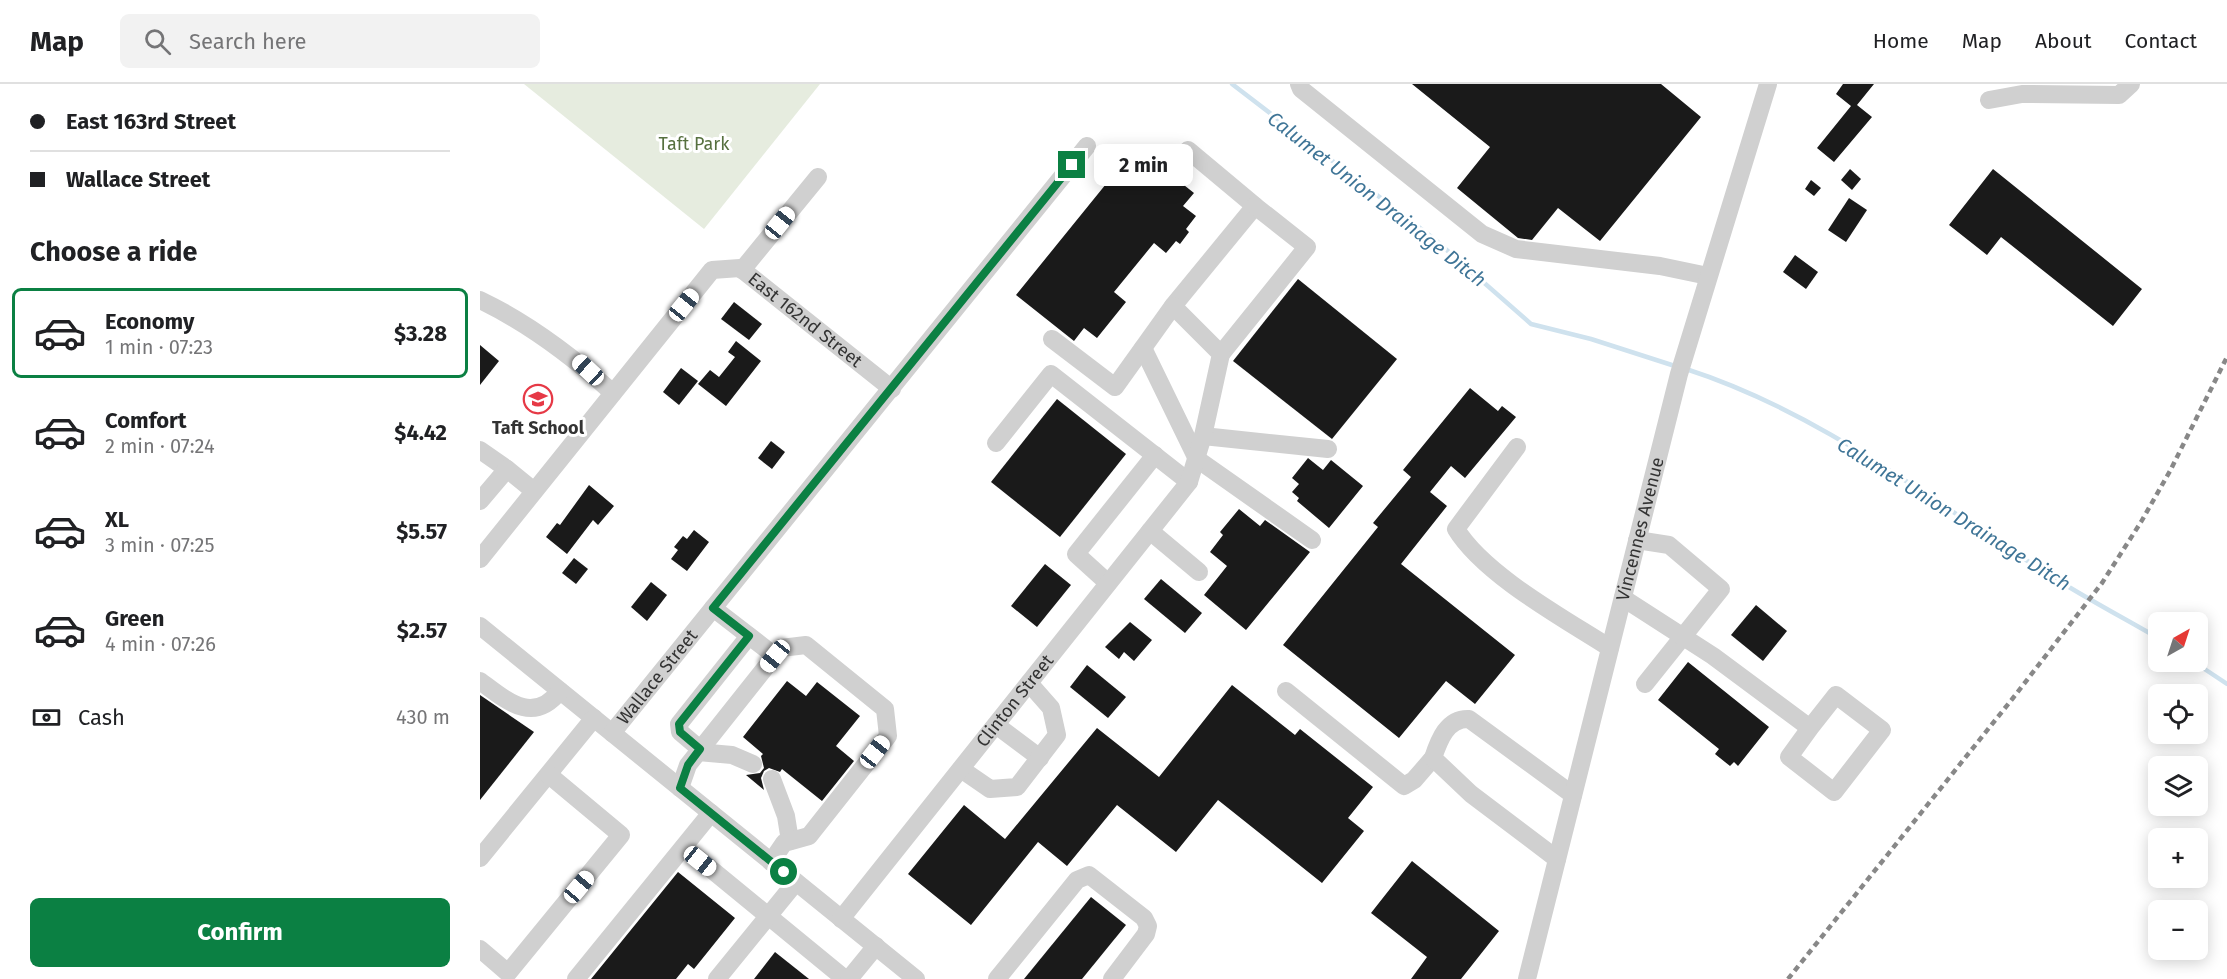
<!DOCTYPE html>
<meta charset="utf-8">
<style>
:root{--surface:#fff;--page:#f2f2f2;--text:#202124;--muted:#757577;--line:#e0e0e0;--accent:#0b8043}
body{margin:0;font-family:"Fira Sans",sans-serif;background:var(--page);color:var(--text);height:100vh;display:flex;flex-direction:column;font-size:22px;white-space:nowrap}
*{box-sizing:border-box;margin:0}
p{font-size:20px;color:var(--muted)}
.icon{flex:none;width:33px;height:33px;fill:none;stroke:currentColor;stroke-width:2;stroke-linecap:round;stroke-linejoin:round}
.map{position:relative;flex:1;overflow:hidden}
.side{display:flex;flex-direction:column;background:var(--surface);width:480px}
.side>*{flex:none}
.guide{display:grid;align-content:center;height:132px;padding:0 30px;background:var(--surface)}
.needle{width:39px;rotate:39deg}
.tools{position:absolute;left:1668px;top:528px;display:grid;gap:12px}
.tools a{display:grid;place-items:center;width:60px;height:60px;border-radius:9px;background:var(--surface);box-shadow:0 3px 15px #0003;font-size:30px}
.end{position:absolute;width:27px;height:27px;margin:-14px;border:8px solid #0b8043;background:#fff;box-shadow:0 0 0 3px #fff}
.from{border-radius:50%}
.bubble{position:absolute;height:42px;border-radius:9px;background:var(--surface);box-shadow:0 3px 15px #0003;font-size:20px;font-weight:700;line-height:42px;text-align:center}
.car{position:absolute;width:18px;height:36px;margin:-18px -9px;border-radius:8px;box-shadow:0 0 4px 2px #0007;background:linear-gradient(#fff 24%,#345 0 40%,#fff 0 76%,#345 0 86%,#fff 0)}
.guide b{display:flex;align-items:center;gap:21px;height:57px;font-size:22px}
.guide b+b{border-top:2px solid var(--line)}
.guide i{width:15px;height:15px;background:var(--text)}
ul{padding:0;list-style:none}
li{display:flex;align-items:center;gap:18px;height:90px;margin:0 12px 9px;padding:0 18px;border:3px solid transparent;border-radius:9px}
li div{flex:1}
li b{display:block;font-size:22px}
li em{font-style:normal;font-weight:700}
li.selected{border-color:var(--accent)}
li>.icon{width:54px;height:54px;stroke-width:1.5}
h2{padding:0 30px;font-size:27px;line-height:72px}
.pay{display:flex;align-items:center;gap:15px;height:66px;padding:0 30px;font-size:22px}
.pay p{margin-inline-start:auto}
.primary-button{display:flex;gap:12px;margin-top:auto;padding:12px 30px}
.primary-button a{flex:1;height:69px;border-radius:9px;background:var(--accent);color:#fff;font-size:24px;font-weight:700;line-height:69px;text-align:center}
header{display:flex;align-items:center;gap:36px;box-sizing:border-box;height:84px;padding:0 30px;background:var(--surface);border-bottom:2px solid var(--line)}
header strong{font-size:28px}
nav{display:flex;gap:33px;margin-inline-start:auto;font-size:21px}
.search{width:420px;height:54px;background:var(--page);display:flex;align-items:center;gap:15px;box-sizing:border-box;padding:0 21px;border-radius:9px;color:var(--muted);font-size:22px}
main{display:flex;flex:1;min-height:0}
.map>svg:first-child{display:block}
</style>
<header>
<strong>Map</strong>
<div class="search"><svg class="icon" aria-label="search" viewBox="0 0 24 24"><circle cx="10" cy="10" r="6"/><path d="M15 15l6 6"/></svg>Search here</div>
<nav><a>Home</a><a>Map</a><a>About</a><a>Contact</a></nav>
</header>
<main>
<section class="side">
<div class="guide">
<b><i class="from"></i>East 163rd Street</b>
<b><i></i>Wallace Street</b>
</div>
<h2>Choose a ride</h2>
<ul>
<li class="selected"><svg class="icon" aria-label="car" viewBox="0 0 24 24"><path d="M5 17H2v-5l4-1 3-4h7l3 4 3 1v5h-3M9 17h6M6 11h13"/><circle cx="7" cy="17" r="2"/><circle cx="17" cy="17" r="2"/></svg><div><b>Economy</b><p>1 min · 07:23</p></div><em>$3.28</em></li>
<li><svg class="icon" aria-label="car" viewBox="0 0 24 24"><path d="M5 17H2v-5l4-1 3-4h7l3 4 3 1v5h-3M9 17h6M6 11h13"/><circle cx="7" cy="17" r="2"/><circle cx="17" cy="17" r="2"/></svg><div><b>Comfort</b><p>2 min · 07:24</p></div><em>$4.42</em></li>
<li><svg class="icon" aria-label="car" viewBox="0 0 24 24"><path d="M5 17H2v-5l4-1 3-4h7l3 4 3 1v5h-3M9 17h6M6 11h13"/><circle cx="7" cy="17" r="2"/><circle cx="17" cy="17" r="2"/></svg><div><b>XL</b><p>3 min · 07:25</p></div><em>$5.57</em></li>
<li><svg class="icon" aria-label="car" viewBox="0 0 24 24"><path d="M5 17H2v-5l4-1 3-4h7l3 4 3 1v5h-3M9 17h6M6 11h13"/><circle cx="7" cy="17" r="2"/><circle cx="17" cy="17" r="2"/></svg><div><b>Green</b><p>4 min · 07:26</p></div><em>$2.57</em></li>
</ul>
<div class="pay"><svg class="icon" aria-label="cash" viewBox="0 0 24 24"><path d="M3 7h18v10H3z"/><circle cx="12" cy="12" r="2"/></svg>Cash<p>430 m</p></div>
<div class="primary-button"><a>Confirm</a></div>
</section>
<div class="map">
<svg width="1747" height="895" viewBox="0 0 1747 895">
<rect width="100%" height="100%" fill="#fff"/>
<!-- green -->
<polygon fill="#e6ecdf" points="44,0 340,0 224,145"/>
<g fill="none" stroke-linecap="round" stroke-linejoin="round">
<!-- stream -->
<g stroke="#cfe2ee" stroke-width="4.5">
<polyline points="752,0 953,154 1051,240 1111,255 1198,283"/>
<path d="M1206 285C1346 330 1460 424 1584 500 1615 519 1647 536 1678 554"/>
<polyline points="1714,578 1747,600"/>
</g>
</g>
<!-- building -->
<g fill="#1a1a1a">
<polygon points="932,0 1181,0 1221,33 1120,157 1078,124 1052,156 1038,154 977,104 1010,63"/>
<polygon points="1363,0 1394,0 1377,21 1392,33 1354,78 1337,64 1371,22 1356,10"/>
<polygon points="656,63 714,109 703,122 716,132 706,145 709,148 700,160 696,157 686,169 674,159 634,208 646,218 617,254 604,244 594,257 536,211"/>
<polygon points="1370,85 1381,95 1372,106 1361,96"/>
<polygon points="1513,85 1662,205 1633,242 1521,153 1507,171 1469,141"/>
<polygon points="1331,96 1341,104 1334,112 1325,105"/>
<polygon points="1369,114 1387,126 1366,158 1348,146"/>
<polygon points="1315,171 1338,188 1326,205 1303,188"/>
<polygon points="818,195 917,275 852,355 753,277"/>
<polygon points="254,218 282,240 269,256 241,235"/>
<polygon points="256,257 281,277 246,322 218,300 230,286 239,293 255,273 248,268"/>
<polygon points="0,261 19,277 0,301"/>
<polygon points="201,284 218,297 199,321 183,308"/>
<polygon points="990,304 1018,327 1022,322 1036,333 985,394 971,382 950,408 967,422 921,480 1035,571 995,620 966,597 919,654 803,561 898,443 893,439 931,393 923,386"/>
<polygon points="577,315 646,370 580,453 511,398"/>
<polygon points="291,357 305,368 292,385 278,374"/>
<polygon points="828,374 843,386 851,376 883,402 849,444 817,417 819,414 812,408 819,400 812,394"/>
<polygon points="109,401 134,422 118,441 113,436 87,470 66,453 77,439 80,441"/>
<polygon points="759,425 780,442 785,436 830,468 766,546 724,511 747,482 730,468 743,451 740,448"/>
<polygon points="214,446 229,458 207,487 191,475 198,466 194,463 203,452 207,455"/>
<polygon points="94,474 108,485 96,500 82,489"/>
<polygon points="565,480 591,501 557,543 531,522"/>
<polygon points="681,495 722,529 705,549 664,515"/>
<polygon points="171,498 187,511 167,537 151,523"/>
<polygon points="1276,521 1307,547 1283,577 1251,551"/>
<polygon points="650,538 672,556 654,577 644,568 639,575 625,563"/>
<polygon points="1208,578 1289,643 1258,682 1254,678 1250,682 1235,670 1239,665 1178,616"/>
<polygon points="607,581 646,613 628,634 590,603"/>
<polygon points="307,597 326,612 337,598 380,632 356,662 374,677 342,717 302,685 300,688 289,684 284,687 281,694 284,706 266,691 280,689 284,684 281,672 283,670 263,653"/>
<polygon points="752,601 815,651 820,645 893,703 868,734 884,747 842,799 738,716 696,768 637,721 587,782 558,758 491,841 428,790 484,721 525,755 617,644 679,693"/>
<polygon points="0,611 54,648 0,716"/>
<polygon points="932,777 1019,847 981,895 931,895 947,873 891,829"/>
<polygon points="198,788 255,834 214,885 208,880 196,895 111,895"/>
<polygon points="611,813 646,841 602,895 544,895"/>
<polygon points="295,868 329,895 274,895"/>
</g>
<g fill="none" stroke-linecap="round" stroke-linejoin="round">
<!-- minor -->
<g stroke="#d0d0d0" stroke-width="18">
<polyline points="819,0 821,5 1002,150 1036,165 1180,182 1228,192"/>
<polyline points="1509,16 1542,10 1639,11 1651,0"/>
<polyline points="262,186 338,93"/>
<path d="M0 216C50 240 92 272 133 309"/>
<polyline points="572,255 635,303 693,222 775,122 708,66"/>
<polyline points="663,264 717,375 832,456"/>
<polyline points="741,270 827,163 775,122"/>
<polyline points="723,352 848,365"/>
<polyline points="516,359 571,290 709,398"/>
<path d="M1037 363 976 445C1004 491 1085 535 1130 564"/>
<polyline points="0,366 27,385"/>
<polyline points="0,417 27,385 54,407"/>
<polyline points="670,447 719,488"/>
<polyline points="1157,456 1189,461 1241,505 1165,600"/>
<path id="s1" d="M0 475 232 186 260 184 412 305"/>
<polyline points="628,499 596,470 675,371"/>
<polyline points="1143,514 1233,572 1330,644 1356,611 1402,646 1354,708 1309,673 1330,644"/>
<polyline points="233,524 295,572"/>
<polyline points="0,542 436,895"/>
<path d="M0 597C27 617 53 641 80 607"/>
<polyline points="806,607 924,702 934,696 953,674"/>
<polyline points="516,641 560,674"/>
<path id="s2" d="M132 649 607 62"/>
<polyline points="220,665 200,648 199,640 269,552"/>
<polyline points="218,668 252,671 273,680"/>
<polyline points="481,685 510,705 537,703 577,651 571,624 549,599"/>
<polyline points="292,695 306,732 310,757"/>
<polyline points="200,704 208,681 301,564 326,561 405,625 408,652 329,752 304,759 291,778"/>
<polyline points="204,763 365,895"/>
<polyline points="0,774 114,634"/>
<path d="M1077 775 991 710 953 674C959 656 967 634 989 635L1093 711"/>
<path id="s3" d="M361 835 709 398 723 352 741 270 693 222"/>
<polyline points="0,865 28,889 141,751 69,691"/>
<polyline points="96,895 231,729"/>
<polyline points="237,895 316,798"/>
<polyline points="369,895 396,862"/>
<polyline points="517,895 597,796 609,791 664,834 668,842 666,850 632,895"/>
<path id="s4" d="M1047 895 1199 290 1288 0"/>
</g>
<!-- rail -->
<polyline stroke="#888" stroke-width="4.5" stroke-dasharray="6 4.5" stroke-linecap="butt" points="1308,895 1533,614 1622,499 1661,438 1690,387 1747,273"/>
</g>
<g fill="none" stroke-linecap="round" stroke-linejoin="round">
<!-- route -->
<polyline stroke="#0b8043" stroke-width="8" points="304,788 200,704 208,681 220,665 200,648 199,640 269,552 233,524 592,81"/>
</g>
<!-- icons -->
<defs>
<g id="school-ring" transform="scale(1.5)"><circle r="9.5" fill="#fff" stroke="#e63946" stroke-width="1.5"/><path d="M0-5L7-2L0 1L-7-2ZM-4 1L0 2.5L4 1V4Q0 6-4 4Z" fill="#e63946"/></g>
</defs>
<g fill-rule="evenodd">
<use href="#school-ring" x="58" y="315"/>
</g>
<g text-anchor="middle" dominant-baseline="central" stroke-width="6" stroke-linejoin="round" paint-order="stroke">
<!-- park labels -->
<g font-size="18" fill="#56703f" stroke="#fff">
<text x="214" y="60">Taft Park</text>
</g>
<!-- street labels -->
<g font-size="18" fill="#333" stroke="#fff">
<text stroke="none"><textPath href="#s1" startOffset="482">East 162nd Street</textPath></text>
<text stroke="none"><textPath href="#s4" startOffset="464">Vincennes Avenue</textPath></text>
<text stroke="none"><textPath href="#s2" startOffset="72">Wallace Street</textPath></text>
<text stroke="none"><textPath href="#s3" startOffset="279">Clinton Street</textPath></text>
</g>
<!-- poi labels -->
<g font-size="18" font-weight="bold" fill="#333" stroke="#fff">
<text x="58" y="344">Taft School</text>
</g>
<!-- water labels -->
<g font-size="20" font-style="italic" fill="#3f7597" stroke="#fff">
<text transform="translate(897 115) rotate(38)">Calumet Union Drainage Ditch</text>
<text transform="translate(1474 430) rotate(32)">Calumet Union Drainage Ditch</text>
</g>
</g>
</svg>
<div class="tools">
<a><svg class="needle" viewBox="-14 -14 28 28"><path d="M0-13l5 13h-10z" fill="#e53935"/><path d="M0 13l5-13h-10z" fill="#757577"/></svg></a>
<a><svg class="icon" aria-label="locate" viewBox="0 0 24 24"><circle cx="12" cy="12" r="6"/><path d="M12 2v4M12 18v4M2 12h4M18 12h4"/></svg></a>
<a><svg class="icon" aria-label="layers" viewBox="0 0 24 24"><path d="M12 4l9 5-9 5-9-5zM3 14l9 5 9-5"/></svg></a>
<a>+</a>
<a>−</a>
</div>
<i class="end from" style="left:304px;top:788px"></i>
<i class="end" style="left:592px;top:81px"></i>
<div class="bubble" style="left:614px;top:60px;width:99px">2 min</div>
<i class="car" style="left:300px;top:139px;rotate:39deg"></i>
<i class="car" style="left:204px;top:221px;rotate:39deg"></i>
<i class="car" style="left:108px;top:286px;rotate:313deg"></i>
<i class="car" style="left:295px;top:572px;rotate:219deg"></i>
<i class="car" style="left:395px;top:668px;rotate:38deg"></i>
<i class="car" style="left:220px;top:777px;rotate:129deg"></i>
<i class="car" style="left:99px;top:803px;rotate:40deg"></i>
</div>
</main>
